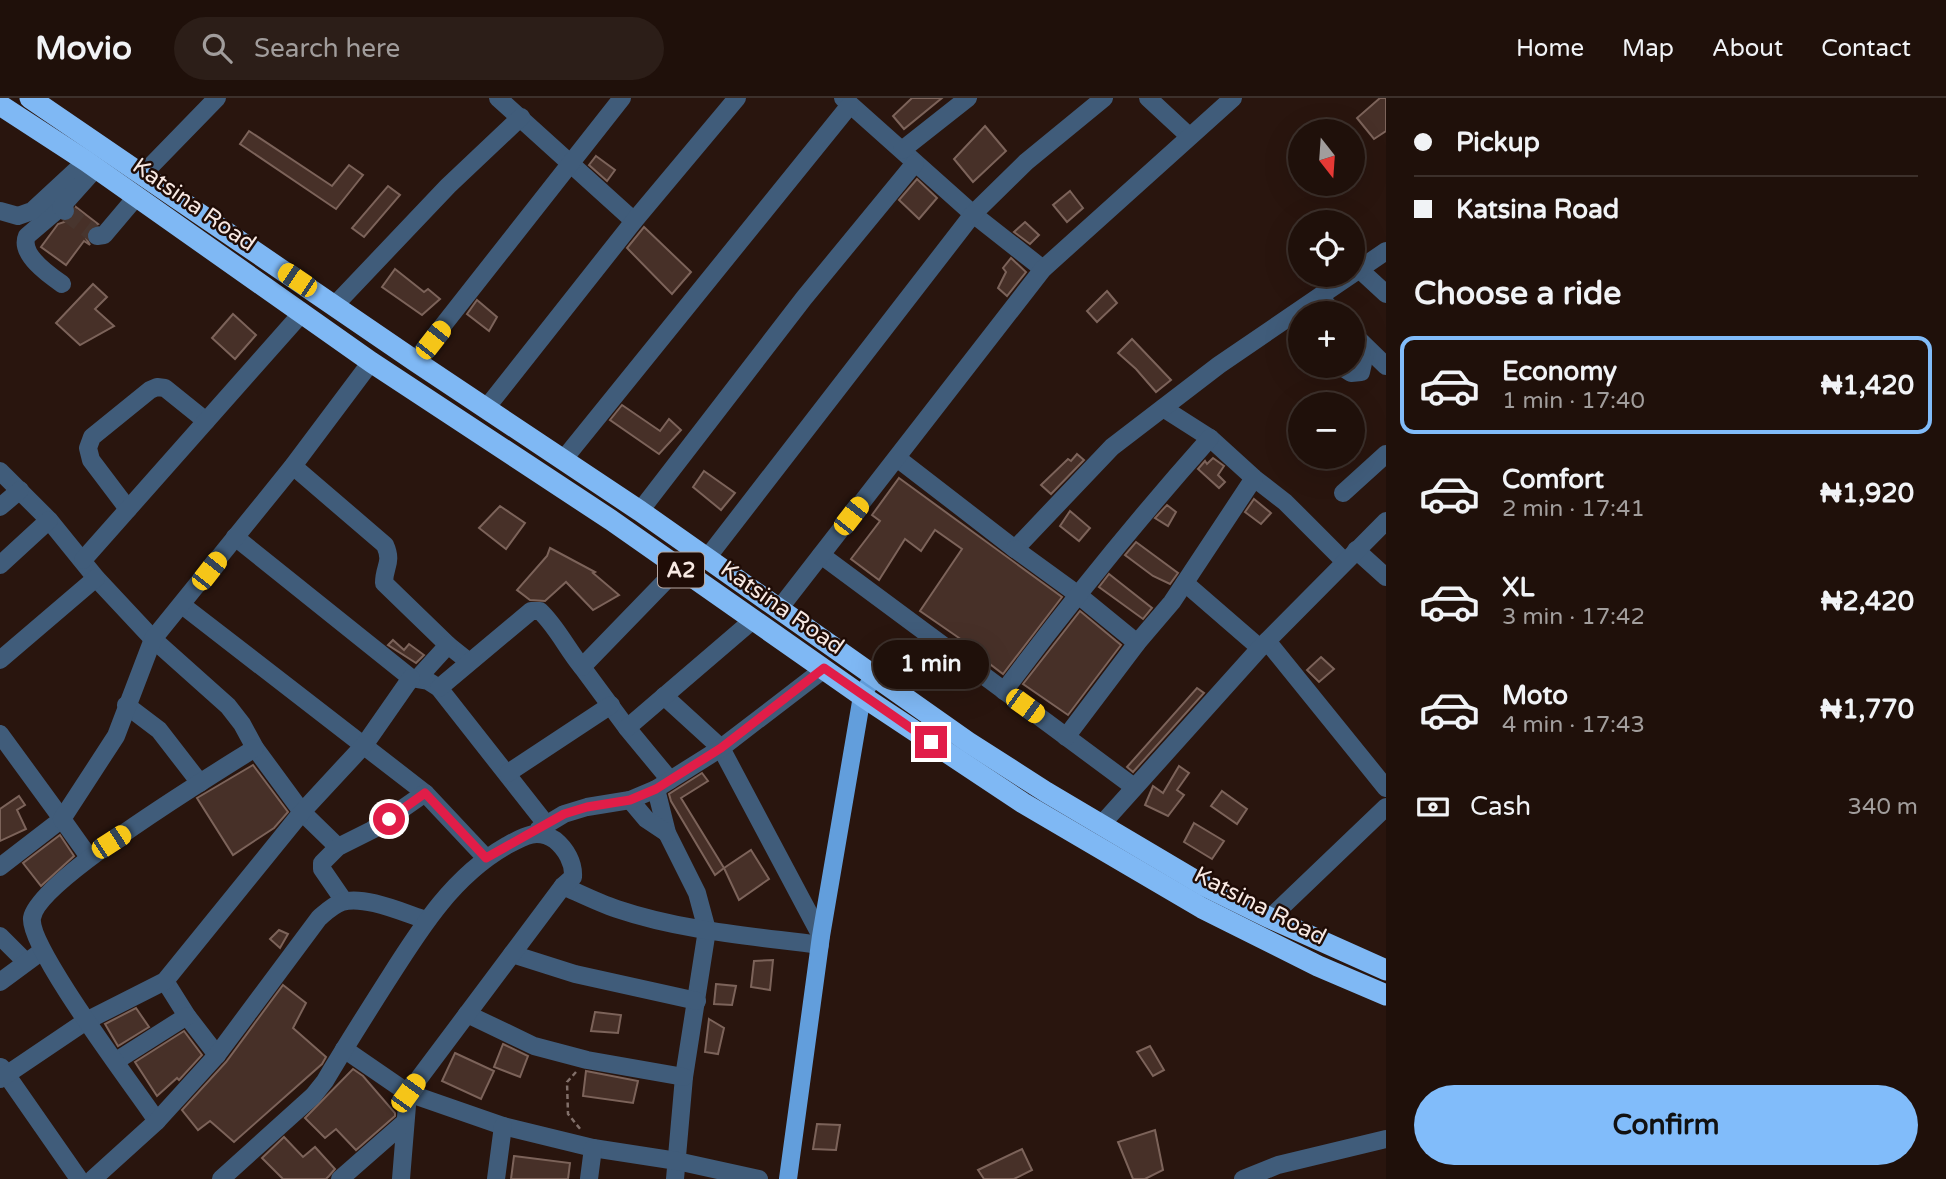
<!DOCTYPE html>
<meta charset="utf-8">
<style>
:root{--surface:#1f100a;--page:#2c1e18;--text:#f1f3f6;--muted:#a19d9c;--line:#3c302b;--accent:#81bcfa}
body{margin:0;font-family:"Varela Round",sans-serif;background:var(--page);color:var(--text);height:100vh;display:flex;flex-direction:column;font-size:26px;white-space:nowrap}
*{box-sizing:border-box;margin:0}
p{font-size:23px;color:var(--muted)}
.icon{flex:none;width:38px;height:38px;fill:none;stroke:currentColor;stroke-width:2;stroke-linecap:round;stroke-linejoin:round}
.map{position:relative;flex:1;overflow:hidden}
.sheet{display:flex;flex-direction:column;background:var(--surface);width:560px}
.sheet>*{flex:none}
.top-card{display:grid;align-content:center;height:154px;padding:0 28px;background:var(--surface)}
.needle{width:46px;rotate:163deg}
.buttons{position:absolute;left:1288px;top:21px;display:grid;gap:14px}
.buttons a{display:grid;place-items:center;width:77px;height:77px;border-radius:50%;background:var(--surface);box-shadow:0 7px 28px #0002,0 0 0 2px var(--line);font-size:35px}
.end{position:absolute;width:32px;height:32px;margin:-16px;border:9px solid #e11d48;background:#fff;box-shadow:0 0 0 4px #fff}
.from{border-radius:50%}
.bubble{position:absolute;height:49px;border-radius:24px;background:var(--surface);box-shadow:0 7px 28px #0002,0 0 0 2px var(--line);font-size:23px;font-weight:700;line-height:49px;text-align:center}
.car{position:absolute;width:21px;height:42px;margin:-21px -10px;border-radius:9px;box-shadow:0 0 5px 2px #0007;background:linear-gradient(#f5c518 24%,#345 0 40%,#f5c518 0 76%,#345 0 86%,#f5c518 0)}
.top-card b{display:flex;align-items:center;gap:24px;height:66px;font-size:26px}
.top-card b+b{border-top:2px solid var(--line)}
.top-card i{width:18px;height:18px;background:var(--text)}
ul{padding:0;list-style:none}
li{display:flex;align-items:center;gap:21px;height:98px;margin:0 14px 10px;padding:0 14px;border:4px solid transparent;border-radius:14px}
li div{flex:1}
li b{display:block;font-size:26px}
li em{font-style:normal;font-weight:700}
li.active{border-color:var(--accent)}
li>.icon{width:63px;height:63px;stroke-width:1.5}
h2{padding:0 28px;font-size:32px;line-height:84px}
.pay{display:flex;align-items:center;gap:18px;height:77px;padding:0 28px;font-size:26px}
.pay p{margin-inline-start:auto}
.cta{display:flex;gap:14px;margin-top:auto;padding:14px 28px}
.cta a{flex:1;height:80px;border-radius:42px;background:var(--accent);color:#111;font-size:28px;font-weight:700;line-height:80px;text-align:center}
header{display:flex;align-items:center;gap:42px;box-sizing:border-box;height:98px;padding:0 35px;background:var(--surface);border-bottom:2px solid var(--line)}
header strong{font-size:33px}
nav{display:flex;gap:38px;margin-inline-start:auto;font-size:24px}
.search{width:490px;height:63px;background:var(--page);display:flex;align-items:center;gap:18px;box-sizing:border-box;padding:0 24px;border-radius:38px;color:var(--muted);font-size:26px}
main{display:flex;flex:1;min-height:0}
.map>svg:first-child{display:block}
</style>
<header>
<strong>Movio</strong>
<div class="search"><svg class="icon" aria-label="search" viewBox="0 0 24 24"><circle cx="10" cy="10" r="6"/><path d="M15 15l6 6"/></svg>Search here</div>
<nav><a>Home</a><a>Map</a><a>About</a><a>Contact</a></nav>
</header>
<main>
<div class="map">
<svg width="1386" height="1081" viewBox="0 0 1386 1081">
<rect width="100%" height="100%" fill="#29150e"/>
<!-- building -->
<g fill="#473028" stroke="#7c635a" stroke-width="2">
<polygon points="912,0 942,0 904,31 893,18"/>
<polygon points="1380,0 1386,0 1386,33 1374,41 1357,20"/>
<polygon points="985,28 1006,53 973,84 954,61"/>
<polygon points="249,33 332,88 349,67 363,77 336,111 240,46"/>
<polygon points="596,58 615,72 607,83 589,67"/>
<polygon points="917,81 937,100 919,121 899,102"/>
<polygon points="388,88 400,97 364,139 352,130"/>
<polygon points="1070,93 1083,110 1067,124 1053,107"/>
<polygon points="76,109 98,126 91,129 87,133 86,140 90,147 84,143 66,167 41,149 58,126 73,121"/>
<polygon points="1025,124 1039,137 1030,146 1014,134"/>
<polygon points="644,129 691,174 672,196 627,150"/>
<polygon points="1011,160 1026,174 1007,198 998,190 1006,174 1003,170"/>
<polygon points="395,171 424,194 428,191 440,201 422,217 382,189"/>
<polygon points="93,186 107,199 95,211 114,228 80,247 56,225"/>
<polygon points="1107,193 1117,205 1097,224 1087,213"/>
<polygon points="477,202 497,219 489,233 467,216"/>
<polygon points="233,216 256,237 235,261 212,240"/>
<polygon points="1132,241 1171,282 1156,294 1136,271 1118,255"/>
<polygon points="622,307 660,333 669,321 681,332 659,356 610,322"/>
<polygon points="1077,356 1084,362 1051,396 1041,387 1068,361 1071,363"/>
<polygon points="1213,360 1224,368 1218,377 1225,384 1219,390 1198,371 1205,363 1207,366"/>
<polygon points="704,373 735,395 721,412 693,389"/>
<polygon points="899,380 1062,499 1003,576 961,544 962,542 920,513 962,451 935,432 921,453 905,441 879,482 851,461 880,423 872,417"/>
<polygon points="1254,401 1271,415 1261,426 1245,414"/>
<polygon points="1167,407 1176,414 1168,428 1155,420"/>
<polygon points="500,408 525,425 506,451 479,430"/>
<polygon points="1070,413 1090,430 1079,443 1060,428"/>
<polygon points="1136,444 1178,475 1170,486 1153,478 1125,457"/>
<polygon points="550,450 595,474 593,475 619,497 593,512 566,484 545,503 530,502 517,492 547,458"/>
<polygon points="1109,476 1152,510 1143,521 1099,489"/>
<polygon points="1080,513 1121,547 1068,617 1023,586"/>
<polygon points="393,542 404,552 409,546 424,557 416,565 388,547"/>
<polygon points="1321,559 1334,571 1319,584 1307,572"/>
<polygon points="1197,590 1204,595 1133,674 1127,669"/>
<polygon points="253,667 288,714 274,730 233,757 197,700"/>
<polygon points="1179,668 1189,675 1177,692 1184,697 1168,718 1145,707 1153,688 1163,695"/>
<polygon points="702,675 708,683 681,700 724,770 715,777 671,703 669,696"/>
<polygon points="1222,693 1247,711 1237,726 1211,708"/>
<polygon points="19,698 25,707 17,712 26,731 0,743 0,711"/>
<polygon points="1194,725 1224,743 1212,761 1184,744"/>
<polygon points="60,737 74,758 41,788 23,765"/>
<polygon points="751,752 769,781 739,802 724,770"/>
<polygon points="279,832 288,836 280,850 270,841"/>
<polygon points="773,862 770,892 751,889 754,863"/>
<polygon points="716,886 736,888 732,907 714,906"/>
<polygon points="283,887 306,905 293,930 326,959 322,966 234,1044 210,1023 198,1032 182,1012 226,964"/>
<polygon points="136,910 149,929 118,948 105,926"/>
<polygon points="595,914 621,917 618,935 591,933"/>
<polygon points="709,921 724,930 718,956 705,954"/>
<polygon points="184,933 202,957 179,982 177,980 157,998 135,964"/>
<polygon points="503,946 528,958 520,979 494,969"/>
<polygon points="1150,948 1164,972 1153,978 1137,954"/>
<polygon points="455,955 494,973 481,1001 442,983"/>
<polygon points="353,971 363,978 395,1015 395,1018 356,1052 336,1031 325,1040 305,1020"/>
<polygon points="586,973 638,983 633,1005 583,998"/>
<polygon points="817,1026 840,1027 836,1052 813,1051"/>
<polygon points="1155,1032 1163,1072 1145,1081 1133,1081 1118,1044"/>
<polygon points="284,1039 303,1059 315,1049 335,1071 329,1078 326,1081 283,1081 262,1060"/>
<polygon points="1022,1051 1032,1072 1014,1081 984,1081 978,1072"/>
<polygon points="514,1058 570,1065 568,1081 511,1081"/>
</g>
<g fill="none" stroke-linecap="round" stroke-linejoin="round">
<!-- minor-tunnel -->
<polyline stroke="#48352e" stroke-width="18" stroke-dasharray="18 9" stroke-linecap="butt" points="65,113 97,138"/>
<!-- path -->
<polyline stroke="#82706a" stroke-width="2.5" stroke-dasharray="5 3.5" stroke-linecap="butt" points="576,974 567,984 568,1016 581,1032"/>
<!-- minor -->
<g stroke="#405c7a" stroke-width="18">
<polyline points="498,0 634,123"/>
<polyline points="843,0 973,116 1043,171"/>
<polyline points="1148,0 1189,38"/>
<polyline points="902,52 968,0"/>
<polyline points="143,76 217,0"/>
<path d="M61 109 27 138C19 156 49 177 62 186"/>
<polyline points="0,113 18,118 32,113 86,63"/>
<polyline points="65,113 61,109 96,70"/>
<polyline points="97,138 104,137 137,98"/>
<polyline points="1360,172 1386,196"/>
<polyline points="1320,199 1334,215"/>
<polyline points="334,208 448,88 521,19"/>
<polyline points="1353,236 1386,268"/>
<polyline points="415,263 622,0"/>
<polyline points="1340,268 1351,275 1361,274 1366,251"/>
<polyline points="487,309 634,123 737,0"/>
<polyline points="1163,310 1210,340 1254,380 1285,404 1344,463"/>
<polyline points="897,360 1015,451 1112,349 1219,267 1386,153"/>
<polyline points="563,362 850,7"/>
<path d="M293 368 385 447C393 465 384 468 384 485L448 547 468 563"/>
<polyline points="0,373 49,422 96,480 153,541 228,608 242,626 255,650 302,714 338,749"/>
<polyline points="1343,395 1386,356"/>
<polyline points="0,409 20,392"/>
<polyline points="128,411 91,362 88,350 92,339 150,292 157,289 165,290 206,323"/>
<polyline points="640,413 804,200 915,65"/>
<polyline points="235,439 411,580 428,583 439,590 546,726"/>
<polyline points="1015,451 1077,496 1137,545"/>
<polyline points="1356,452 1386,479"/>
<polyline points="821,457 1134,689"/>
<polyline points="707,460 973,116 1026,64 1104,0"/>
<polyline points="83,462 301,216"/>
<polyline points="0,467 49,422"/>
<polyline points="1185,485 1260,550"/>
<polyline points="182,507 425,695 486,760"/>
<polyline points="779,511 1043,171 1233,0"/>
<polyline points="1267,543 1386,690"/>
<polyline points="0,562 96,480"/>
<polyline points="582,569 627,630 670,682"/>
<polyline points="418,580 448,547"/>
<path d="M439 590 531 513H540C557 529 567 551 582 569L678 470"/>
<path d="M1004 593C1069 506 1137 422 1210 340"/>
<polyline points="664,598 721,650 821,838"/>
<polyline points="126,607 159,632 200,685"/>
<polyline points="627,630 753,522"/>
<polyline points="0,636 62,721 0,769"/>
<polyline points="1066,639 1137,545 1172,504 1254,380"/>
<polyline points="508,675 611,607"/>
<polyline points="656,691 667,735 697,795 707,832 684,979 675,1081"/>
<polyline points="630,702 646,721 667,735"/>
<polyline points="1101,727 1260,550 1386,423"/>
<polyline points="539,731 564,716 587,709 630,702 656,691 721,650 824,571"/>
<polyline points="89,759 62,721 116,638 153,541 293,368 371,264"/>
<path d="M563 788C581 796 599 805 617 811 682 833 752 838 820 847"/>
<polyline points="344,803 322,771 322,765 338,749 372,732 425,695"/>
<polyline points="1270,820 1386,709"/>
<polyline points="0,838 26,864"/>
<polyline points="512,856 575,876 697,903"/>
<polyline points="165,883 187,918 217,957"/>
<polyline points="0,884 42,853"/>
<polyline points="467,916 534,948 587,962 684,979"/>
<polyline points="344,951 408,995 401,1081"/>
<polyline points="116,963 187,918"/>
<polyline points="1,969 79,1081"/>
<polyline points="0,981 86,923 165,883 302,714 365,646 411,580"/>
<path d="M157 1023C135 990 28 850 32 820 38 782 216 675 255 650"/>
<path d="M93 1081 157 1023 217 957 319 820C326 814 333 807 342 804 364 797 404 815 426 822"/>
<path d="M221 1081 313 998 325 983C345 949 366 916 387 883 420 831 452 779 506 748 524 738 537 730 555 742 566 751 574 765 573 779L563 788 408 995 503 1028 593 1050 677 1063 759 1081"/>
<polyline points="340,1081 405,1024"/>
<polyline points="496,1081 503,1028"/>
<polyline points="589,1081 593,1050"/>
<polyline points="1243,1081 1278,1067 1386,1041"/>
</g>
<!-- major -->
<polyline stroke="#629edc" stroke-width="18" points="788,1081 821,838 862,598 874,577"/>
<!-- highway -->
<g stroke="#7fb8f4" stroke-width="21">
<polyline points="30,0 415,263 640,413 968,644 1046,694 1203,787 1270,820 1386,872"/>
<polyline points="0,7 86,63 371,264 611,422 862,598 1023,705 1202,810 1318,868 1386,897"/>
</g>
</g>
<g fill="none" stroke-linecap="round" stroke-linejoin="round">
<!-- route -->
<polyline stroke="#e11d48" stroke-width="9" points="389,721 425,695 486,760 564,716 587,709 630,702 656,691 721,650 824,570 931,644"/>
</g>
<g text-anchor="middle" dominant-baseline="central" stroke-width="5" stroke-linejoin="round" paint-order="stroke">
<!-- shield labels -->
<rect fill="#1f0c06" stroke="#b7a7a1" stroke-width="2" x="658" y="454.5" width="46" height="35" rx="5"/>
<g font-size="21" font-weight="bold" fill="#f8e9e3">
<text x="681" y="472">A2</text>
</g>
<!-- street labels -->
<g font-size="23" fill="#f8e9e3" stroke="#1f0c06">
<text transform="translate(194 107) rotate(35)">Katsina Road</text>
<text transform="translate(782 510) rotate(35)">Katsina Road</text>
<text transform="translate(1260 808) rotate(27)">Katsina Road</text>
</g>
</g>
</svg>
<div class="buttons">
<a><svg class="needle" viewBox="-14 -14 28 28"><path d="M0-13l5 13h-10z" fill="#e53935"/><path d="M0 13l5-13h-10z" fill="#a19d9c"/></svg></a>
<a><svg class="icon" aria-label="locate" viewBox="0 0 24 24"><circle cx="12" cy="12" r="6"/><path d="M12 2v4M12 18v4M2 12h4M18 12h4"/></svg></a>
<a>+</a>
<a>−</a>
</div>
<i class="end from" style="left:389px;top:721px"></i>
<i class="end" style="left:931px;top:644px"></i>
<div class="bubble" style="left:873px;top:542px;width:116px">1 min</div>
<i class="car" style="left:297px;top:182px;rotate:304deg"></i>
<i class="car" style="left:433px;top:242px;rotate:38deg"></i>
<i class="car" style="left:851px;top:418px;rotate:38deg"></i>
<i class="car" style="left:209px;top:473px;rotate:38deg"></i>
<i class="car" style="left:1025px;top:608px;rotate:126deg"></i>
<i class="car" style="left:111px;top:744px;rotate:57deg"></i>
<i class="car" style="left:408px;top:995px;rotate:36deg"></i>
</div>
<section class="sheet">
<div class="top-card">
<b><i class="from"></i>Pickup</b>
<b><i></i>Katsina Road</b>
</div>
<h2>Choose a ride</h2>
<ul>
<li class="active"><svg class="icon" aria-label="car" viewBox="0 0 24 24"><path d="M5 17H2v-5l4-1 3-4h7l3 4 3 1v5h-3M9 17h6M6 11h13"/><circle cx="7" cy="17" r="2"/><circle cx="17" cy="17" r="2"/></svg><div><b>Economy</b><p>1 min · 17:40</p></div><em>₦1,420</em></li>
<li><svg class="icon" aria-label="car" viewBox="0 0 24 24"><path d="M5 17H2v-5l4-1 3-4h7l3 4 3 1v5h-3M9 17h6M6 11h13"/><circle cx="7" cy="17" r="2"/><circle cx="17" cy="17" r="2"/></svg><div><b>Comfort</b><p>2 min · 17:41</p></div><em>₦1,920</em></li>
<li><svg class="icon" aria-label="car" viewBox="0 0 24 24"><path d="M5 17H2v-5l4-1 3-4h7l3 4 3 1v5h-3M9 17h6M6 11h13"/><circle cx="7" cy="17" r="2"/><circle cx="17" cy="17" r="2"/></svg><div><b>XL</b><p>3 min · 17:42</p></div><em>₦2,420</em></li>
<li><svg class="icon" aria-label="car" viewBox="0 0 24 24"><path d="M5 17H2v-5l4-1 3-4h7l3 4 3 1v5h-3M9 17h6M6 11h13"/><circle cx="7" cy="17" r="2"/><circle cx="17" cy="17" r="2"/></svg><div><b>Moto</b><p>4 min · 17:43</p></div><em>₦1,770</em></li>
</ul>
<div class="pay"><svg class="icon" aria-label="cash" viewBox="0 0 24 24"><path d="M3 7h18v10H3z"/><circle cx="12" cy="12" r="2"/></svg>Cash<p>340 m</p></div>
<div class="cta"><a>Confirm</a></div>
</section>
</main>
